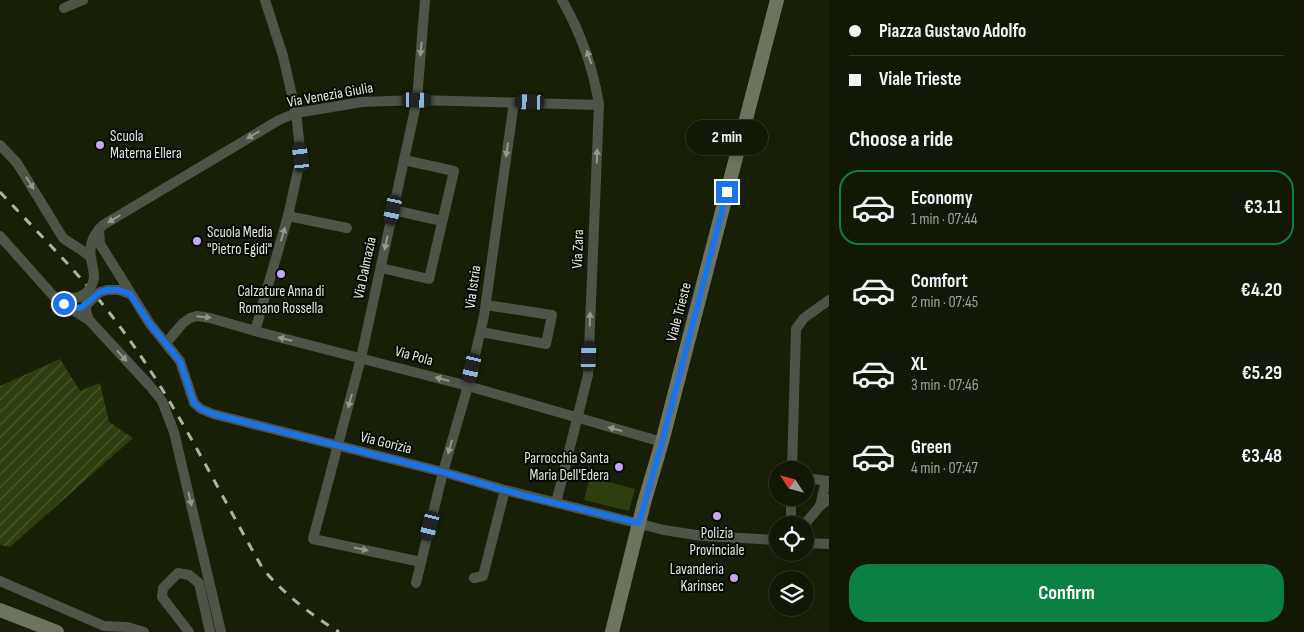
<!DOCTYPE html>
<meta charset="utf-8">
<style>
:root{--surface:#111805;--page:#1a210f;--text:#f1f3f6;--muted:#9ca09a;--line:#303727;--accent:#0b8043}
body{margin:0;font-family:"Sofia Sans Condensed",sans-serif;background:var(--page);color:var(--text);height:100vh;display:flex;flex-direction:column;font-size:19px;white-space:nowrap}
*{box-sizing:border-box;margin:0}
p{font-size:16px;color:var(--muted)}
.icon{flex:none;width:28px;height:28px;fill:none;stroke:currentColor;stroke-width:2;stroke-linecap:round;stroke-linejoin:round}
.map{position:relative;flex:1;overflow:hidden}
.details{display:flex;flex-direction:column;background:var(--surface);width:475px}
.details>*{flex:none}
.top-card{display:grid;align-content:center;height:110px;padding:0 20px;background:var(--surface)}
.needle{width:32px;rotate:306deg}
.tools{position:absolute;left:769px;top:461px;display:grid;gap:10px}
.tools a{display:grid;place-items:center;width:45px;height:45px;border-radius:50%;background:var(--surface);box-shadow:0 2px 8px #0003,0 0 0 1px var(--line);font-size:25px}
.end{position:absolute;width:22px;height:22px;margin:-11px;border:6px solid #1a73e8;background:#fff;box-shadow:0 0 0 2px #fff}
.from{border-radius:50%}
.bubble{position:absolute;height:35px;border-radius:18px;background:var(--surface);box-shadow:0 2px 8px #0003,0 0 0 1px var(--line);font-size:16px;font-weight:700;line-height:35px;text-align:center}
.car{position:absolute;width:15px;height:30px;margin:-15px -8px;border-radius:6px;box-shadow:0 0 4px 1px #0007;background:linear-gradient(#222 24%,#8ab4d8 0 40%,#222 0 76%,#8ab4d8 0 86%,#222 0)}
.top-card b{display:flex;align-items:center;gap:18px;height:48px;font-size:19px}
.top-card b+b{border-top:1px solid var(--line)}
.top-card i{width:12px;height:12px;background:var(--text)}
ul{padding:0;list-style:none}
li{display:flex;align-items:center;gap:15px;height:75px;margin:0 10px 8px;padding:0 10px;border:2px solid transparent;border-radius:20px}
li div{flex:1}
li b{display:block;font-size:19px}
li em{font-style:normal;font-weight:700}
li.on{border-color:var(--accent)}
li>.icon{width:45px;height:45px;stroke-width:1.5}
h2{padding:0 20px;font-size:22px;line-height:60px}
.action{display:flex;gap:10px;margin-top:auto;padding:10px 20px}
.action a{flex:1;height:58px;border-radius:20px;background:var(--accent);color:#fff;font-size:20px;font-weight:700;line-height:58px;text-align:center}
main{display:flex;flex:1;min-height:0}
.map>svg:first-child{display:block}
</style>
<main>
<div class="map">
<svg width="829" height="632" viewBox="0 0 829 632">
<defs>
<pattern id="garden-furrows" width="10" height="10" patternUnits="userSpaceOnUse" patternTransform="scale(1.25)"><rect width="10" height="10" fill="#2e3e0e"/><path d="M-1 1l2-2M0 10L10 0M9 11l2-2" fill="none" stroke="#4c5a30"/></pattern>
</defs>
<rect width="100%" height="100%" fill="#172007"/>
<!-- grass -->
<polygon fill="#2e3e0e" points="590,477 635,489 629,511 584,500"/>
<!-- garden -->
<polygon fill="url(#garden-furrows)" points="60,359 80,391 100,383 109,422 133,438 10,547 0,545 0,386"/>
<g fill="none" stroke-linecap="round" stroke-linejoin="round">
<!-- minor -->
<g stroke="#4f5448" stroke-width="10">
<polyline points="64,8 83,0"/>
<path d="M0 145 17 163 63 238C72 245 84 250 91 258"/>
<polyline points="393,210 442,221"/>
<polyline points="288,216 347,228"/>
<polyline points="99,229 100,244 150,324 180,361 194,403 201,409 213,414 443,472 505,490 664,530 702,536 778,540"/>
<polyline points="0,236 57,300 89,320"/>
<polyline points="381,268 429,279 454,171 404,160"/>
<path d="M94 278C94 270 92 265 91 258 89 244 93 235 103 225L279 120 296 113 362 102 417 100 599 105"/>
<polyline points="108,290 119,290 130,294"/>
<polyline points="87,297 86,311 89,320 150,386 162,401 174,432 221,632"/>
<polyline points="255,331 288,216 301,157 296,113 283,56 265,0"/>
<polyline points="481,332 546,344 552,315 486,305"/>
<polyline points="166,343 183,323 190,318 197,316 210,318 255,331 468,386 662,442"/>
<polyline points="792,470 796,329 804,318 829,300"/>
<polyline points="805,478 829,481"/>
<path d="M556 503 588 375 599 105C593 67 581 33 562 0"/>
<polyline points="820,506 826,481"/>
<polyline points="791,525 791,498"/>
<polyline points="804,525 820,506 829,499"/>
<polyline points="805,543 829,544"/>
<polyline points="421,562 313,539 361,358 417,100 425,0"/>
<polyline points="474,578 483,576 505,490"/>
<polyline points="0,581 104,626 127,627 144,632"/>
<polyline points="416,583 443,472 468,386 484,316 514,102"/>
<polyline points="189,632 162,597 163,588 178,573 189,575 199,583 210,632"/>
</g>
<!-- secondary -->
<g stroke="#6c7460" stroke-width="14">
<polyline points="0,610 57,632"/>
<polyline points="612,632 644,503 662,442 777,0"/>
</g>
<!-- rail -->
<path stroke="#acb4a1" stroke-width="3" stroke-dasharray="9 9" stroke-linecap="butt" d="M0 192C40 235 83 277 118 324 175 400 216 487 263 569 285 595 310 614 339 632"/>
<!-- minor-bridge -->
<g stroke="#4f5448" stroke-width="10">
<path d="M70 298C83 299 92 290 94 278"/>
<polyline points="86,305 100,292 108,290"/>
</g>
</g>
<!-- one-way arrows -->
<defs><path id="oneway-solid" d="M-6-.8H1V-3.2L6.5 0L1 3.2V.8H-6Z" transform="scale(1.25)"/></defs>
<g fill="#92988a">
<use href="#oneway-solid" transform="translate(421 49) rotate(95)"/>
<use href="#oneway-solid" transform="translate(589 57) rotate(-109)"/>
<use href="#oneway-solid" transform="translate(253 135) rotate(149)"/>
<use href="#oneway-solid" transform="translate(507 150) rotate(98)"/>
<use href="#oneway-solid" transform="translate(597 156) rotate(-88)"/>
<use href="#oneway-solid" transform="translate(30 183) rotate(58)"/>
<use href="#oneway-solid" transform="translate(114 219) rotate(149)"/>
<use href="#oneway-solid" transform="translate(283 234) rotate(-74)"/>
<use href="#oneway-solid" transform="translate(386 243) rotate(102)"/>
<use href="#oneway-solid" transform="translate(204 317) rotate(6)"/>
<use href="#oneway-solid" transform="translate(590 319) rotate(-88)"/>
<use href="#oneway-solid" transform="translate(285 339) rotate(-166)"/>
<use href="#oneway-solid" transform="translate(122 356) rotate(47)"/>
<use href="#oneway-solid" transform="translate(442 379) rotate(-165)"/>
<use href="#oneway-solid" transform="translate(350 401) rotate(105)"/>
<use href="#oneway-solid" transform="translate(615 429) rotate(-165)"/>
<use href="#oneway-solid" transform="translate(450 447) rotate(106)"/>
<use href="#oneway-solid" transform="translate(190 499) rotate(77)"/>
<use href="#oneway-solid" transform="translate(361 549) rotate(12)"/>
</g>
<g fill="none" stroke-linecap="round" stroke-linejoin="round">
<!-- route -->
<polyline stroke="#1a73e8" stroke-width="6" points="64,304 78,308 82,307 100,292 108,290 119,290 130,294 150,324 180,361 194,403 201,409 213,414 443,472 522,495 639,523 662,442 727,192"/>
</g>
<!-- markers -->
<g fill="#c3a7f2" stroke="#050802" stroke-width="2">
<circle cx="100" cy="145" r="5"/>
<circle cx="197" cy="241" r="5"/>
<circle cx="281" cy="274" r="5"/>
<circle cx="619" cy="467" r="5"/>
<circle cx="717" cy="516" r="5"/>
<circle cx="734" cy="578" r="5"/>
</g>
<g text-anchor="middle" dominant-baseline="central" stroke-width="4" stroke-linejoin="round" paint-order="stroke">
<!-- street labels -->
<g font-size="15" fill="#e3eada" stroke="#050802">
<text transform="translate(330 95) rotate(-10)">Via Venezia Giulia</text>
<text transform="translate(578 249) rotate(-88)">Via Zara</text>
<text transform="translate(365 268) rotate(-78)">Via Dalmazia</text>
<text transform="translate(473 287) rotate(-82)">Via Istria</text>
<text transform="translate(679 312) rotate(-75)">Viale Trieste</text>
<text transform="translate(414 356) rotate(15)">Via Pola</text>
<text transform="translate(386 443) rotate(14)">Via Gorizia</text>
</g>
<!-- poi labels -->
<g font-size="15" fill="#e3eada" stroke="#050802" text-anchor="start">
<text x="110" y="136">Scuola<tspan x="110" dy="17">Materna Ellera</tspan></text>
<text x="207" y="232">Scuola Media<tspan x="207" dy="17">"Pietro Egidi"</tspan></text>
<text x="281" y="291" text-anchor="middle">Calzature Anna di<tspan x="281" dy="17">Romano Rossella</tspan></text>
<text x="609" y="458" text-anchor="end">Parrocchia Santa<tspan x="609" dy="17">Maria Dell'Edera</tspan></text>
<text x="717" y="533" text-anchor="middle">Polizia<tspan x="717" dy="17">Provinciale</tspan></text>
<text x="724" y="569" text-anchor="end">Lavanderia<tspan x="724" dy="17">Karinsec</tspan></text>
</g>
</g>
</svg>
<div class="tools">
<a><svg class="needle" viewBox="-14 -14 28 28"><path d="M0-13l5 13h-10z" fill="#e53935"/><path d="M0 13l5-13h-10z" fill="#9ca09a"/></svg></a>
<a><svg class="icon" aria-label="locate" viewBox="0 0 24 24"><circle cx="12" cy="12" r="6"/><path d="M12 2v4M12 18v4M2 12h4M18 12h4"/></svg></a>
<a><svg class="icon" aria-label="layers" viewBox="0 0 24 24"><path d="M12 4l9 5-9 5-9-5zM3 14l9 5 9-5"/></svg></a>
</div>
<i class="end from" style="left:64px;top:304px"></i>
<i class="end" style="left:727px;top:192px"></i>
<div class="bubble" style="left:686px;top:120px;width:82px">2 min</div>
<i class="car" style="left:417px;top:100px;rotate:91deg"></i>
<i class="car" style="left:530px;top:102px;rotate:272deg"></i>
<i class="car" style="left:301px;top:157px;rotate:353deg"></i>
<i class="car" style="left:393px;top:210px;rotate:192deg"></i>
<i class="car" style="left:589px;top:356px;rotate:2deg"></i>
<i class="car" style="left:472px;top:368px;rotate:193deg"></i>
<i class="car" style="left:430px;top:526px;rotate:194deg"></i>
</div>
<section class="details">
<div class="top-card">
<b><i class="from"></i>Piazza Gustavo Adolfo</b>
<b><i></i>Viale Trieste</b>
</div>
<h2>Choose a ride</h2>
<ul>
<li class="on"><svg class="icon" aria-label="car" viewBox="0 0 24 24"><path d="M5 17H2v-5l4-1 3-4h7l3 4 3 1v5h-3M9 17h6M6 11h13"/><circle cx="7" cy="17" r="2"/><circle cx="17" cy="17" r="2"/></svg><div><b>Economy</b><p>1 min · 07:44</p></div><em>€3.11</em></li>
<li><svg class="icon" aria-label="car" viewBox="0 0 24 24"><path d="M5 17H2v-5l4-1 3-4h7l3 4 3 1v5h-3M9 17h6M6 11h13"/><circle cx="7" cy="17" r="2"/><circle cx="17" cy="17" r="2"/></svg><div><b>Comfort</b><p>2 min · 07:45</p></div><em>€4.20</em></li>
<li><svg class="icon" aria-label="car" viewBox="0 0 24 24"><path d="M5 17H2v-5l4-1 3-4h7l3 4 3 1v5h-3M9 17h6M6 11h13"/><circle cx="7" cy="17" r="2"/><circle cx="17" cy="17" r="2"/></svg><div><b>XL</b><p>3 min · 07:46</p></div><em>€5.29</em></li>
<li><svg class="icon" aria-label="car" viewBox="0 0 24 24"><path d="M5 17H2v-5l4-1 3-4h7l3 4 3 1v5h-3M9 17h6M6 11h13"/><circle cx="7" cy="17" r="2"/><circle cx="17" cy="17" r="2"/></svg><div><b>Green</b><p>4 min · 07:47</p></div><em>€3.48</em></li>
</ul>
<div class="action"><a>Confirm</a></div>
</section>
</main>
